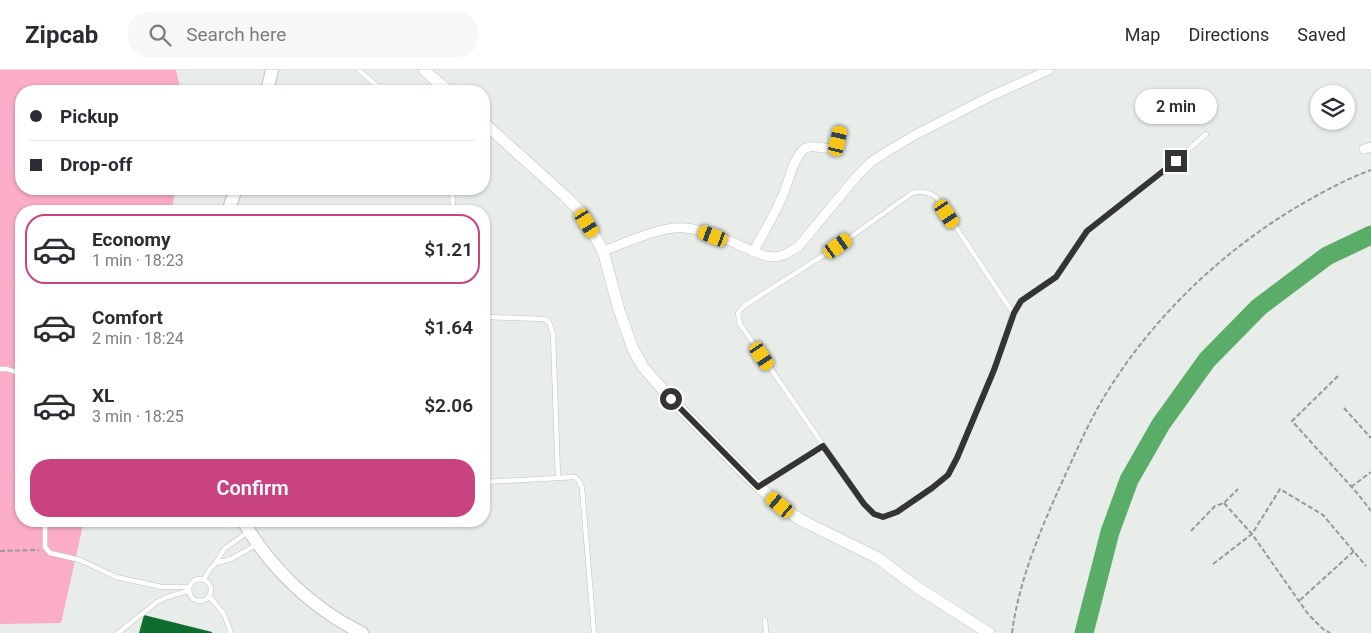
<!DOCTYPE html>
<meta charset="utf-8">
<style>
:root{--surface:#fff;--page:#f7f7f7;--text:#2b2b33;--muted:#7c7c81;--line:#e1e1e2;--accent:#ca4381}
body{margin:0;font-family:Roboto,sans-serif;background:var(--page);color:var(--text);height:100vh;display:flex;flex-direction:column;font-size:19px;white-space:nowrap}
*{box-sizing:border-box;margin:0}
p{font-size:16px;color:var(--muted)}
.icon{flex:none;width:28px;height:28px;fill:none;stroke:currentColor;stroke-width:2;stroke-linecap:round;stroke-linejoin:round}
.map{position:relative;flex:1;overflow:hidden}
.side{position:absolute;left:15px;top:135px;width:475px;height:322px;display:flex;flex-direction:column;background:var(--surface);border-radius:20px;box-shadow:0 1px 4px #0004}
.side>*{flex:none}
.hud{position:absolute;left:15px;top:15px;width:475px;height:110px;border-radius:20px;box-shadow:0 1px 4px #0004;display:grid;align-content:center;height:110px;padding:0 15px;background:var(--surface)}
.buttons{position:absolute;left:1310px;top:15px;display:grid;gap:10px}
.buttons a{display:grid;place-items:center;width:45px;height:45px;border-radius:50%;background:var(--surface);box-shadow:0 1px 4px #0004;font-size:25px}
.end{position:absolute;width:22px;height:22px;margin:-11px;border:6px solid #333533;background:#fff;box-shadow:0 0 0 2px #fff}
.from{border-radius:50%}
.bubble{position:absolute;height:35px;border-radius:18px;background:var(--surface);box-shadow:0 1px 4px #0004;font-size:16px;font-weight:600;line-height:35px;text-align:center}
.car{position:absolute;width:15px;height:30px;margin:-15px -8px;border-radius:6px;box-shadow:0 0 4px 1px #0007;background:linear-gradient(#f5c518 24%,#345 0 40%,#f5c518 0 76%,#345 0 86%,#f5c518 0)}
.hud b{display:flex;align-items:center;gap:18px;height:48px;font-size:19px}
.hud b+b{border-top:1px solid var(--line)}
.hud i{width:12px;height:12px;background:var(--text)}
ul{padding:9px 0 0;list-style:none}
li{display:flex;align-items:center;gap:15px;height:70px;margin:0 10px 8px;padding:0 5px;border:2px solid transparent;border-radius:20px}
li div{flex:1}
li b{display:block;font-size:19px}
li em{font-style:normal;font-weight:600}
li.selected{border-color:var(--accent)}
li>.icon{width:45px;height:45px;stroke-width:1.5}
.primary-button{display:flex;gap:10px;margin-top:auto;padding:10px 15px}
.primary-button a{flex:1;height:58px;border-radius:20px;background:var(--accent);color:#fff;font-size:20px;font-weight:600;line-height:58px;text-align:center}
header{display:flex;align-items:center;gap:30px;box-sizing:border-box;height:70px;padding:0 25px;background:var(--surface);border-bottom:1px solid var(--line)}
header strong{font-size:24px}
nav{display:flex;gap:28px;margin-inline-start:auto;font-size:18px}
.search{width:350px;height:45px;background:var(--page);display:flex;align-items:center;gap:12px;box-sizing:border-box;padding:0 18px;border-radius:20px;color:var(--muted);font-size:19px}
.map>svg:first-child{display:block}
</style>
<header>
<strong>Zipcab</strong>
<div class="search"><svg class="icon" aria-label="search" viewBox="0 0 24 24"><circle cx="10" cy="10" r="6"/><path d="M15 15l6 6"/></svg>Search here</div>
<nav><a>Map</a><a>Directions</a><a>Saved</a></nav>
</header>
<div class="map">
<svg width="1371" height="563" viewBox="0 0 1371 563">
<rect width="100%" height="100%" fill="#e9ede9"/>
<!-- green -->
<polygon fill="#faacc8" points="0,0 176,0 181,21 21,21 21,119 175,119 172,141 21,141 21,451 84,451 61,553 0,554"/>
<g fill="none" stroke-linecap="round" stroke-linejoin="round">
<!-- river -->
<polyline stroke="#59ad69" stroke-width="19" points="1084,563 1110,462 1129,410 1161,354 1207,290 1259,237 1327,186 1371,165"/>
</g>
<!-- building -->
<polygon fill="#0e6e2e" points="144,545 212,562 212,563 139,563"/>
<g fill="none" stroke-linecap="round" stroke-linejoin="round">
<!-- service casing -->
<g stroke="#bfc3c0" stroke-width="5.5">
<g id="service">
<polyline points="359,0 383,21"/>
<polyline points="452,119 453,141"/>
<path d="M1013 243 936 127C927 121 922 121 912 123L838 176 744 236 738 243 740 254 864 434 874 444 883 447 897 442 933 418 948 405 957 388 994 300 1013 243 1021 231 1056 207 1087 161 1176 91 1206 64"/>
<polyline points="484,247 544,249 549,252 553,264 558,408"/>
<polyline points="0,299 7,299 21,304"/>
<polyline points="484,412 575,407 579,411 582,418 594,563"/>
<polyline points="759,416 823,376"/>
<polyline points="45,451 45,477 50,483 80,490 116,507 162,517 189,517"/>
<polyline points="216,493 231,489 256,475"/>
<circle cx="200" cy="520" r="11"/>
<polyline points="204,509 210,499 216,493 224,479 248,462"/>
<polyline points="209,526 224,544 231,563"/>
<polyline points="765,550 766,563"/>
<polyline points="118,563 157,532 167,527 188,521"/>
</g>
</g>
<!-- minor casing -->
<g stroke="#bfc3c0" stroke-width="10">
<g id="minor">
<polyline points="1364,79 1371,77"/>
<path d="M603 181C626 173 660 156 685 158 711 160 741 177 765 186L776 187 786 184 798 177 857 106 871 92 888 81 915 65 987 28 1049 0"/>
<path d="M753 182C763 164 774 146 782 127 789 113 791 93 802 81 811 71 825 82 835 77L840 60"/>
</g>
</g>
<!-- tertiary casing -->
<g stroke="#bfc3c0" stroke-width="12">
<g id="tertiary">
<polyline points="424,0 448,21"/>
<polyline points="484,53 565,126 582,143 603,181 619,240 633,279 643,297 671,329 746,405 779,435 801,450 878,488 918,518 989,563"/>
</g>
</g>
<!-- secondary casing -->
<g stroke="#bfc3c0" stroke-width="14">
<g id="secondary">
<polyline points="267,21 272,0"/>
<polyline points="228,141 236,119"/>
<path d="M243 451C271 499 313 539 362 563"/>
</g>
</g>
<!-- path -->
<g stroke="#969996" stroke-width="2" stroke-dasharray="5 2.5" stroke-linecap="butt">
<polyline points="1338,306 1292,351 1358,424 1371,441"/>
<polyline points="1344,338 1371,368"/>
<polyline points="1351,417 1371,402"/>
<polyline points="1224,433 1252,464 1308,544 1323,559 1330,563"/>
<polyline points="1191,461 1215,436 1224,433 1238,419"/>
<polyline points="0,481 39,480"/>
<polyline points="1213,494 1252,464 1280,419 1323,445 1366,496"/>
<polyline points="1300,530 1354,481"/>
<path d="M1012 563C1018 515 1038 466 1057 423 1072 391 1086 357 1104 327 1155 243 1230 173 1316 126 1334 116 1352 107 1371 100"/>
</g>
<!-- service -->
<use href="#service" stroke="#fff" stroke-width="4.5"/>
<!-- minor -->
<use href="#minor" stroke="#fff" stroke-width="9"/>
<!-- tertiary -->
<use href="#tertiary" stroke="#fff" stroke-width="11"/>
<!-- secondary -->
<use href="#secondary" stroke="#fff" stroke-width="12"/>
</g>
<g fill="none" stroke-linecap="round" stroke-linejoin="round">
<!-- route -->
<polyline stroke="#333533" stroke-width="6" points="671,329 758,417 823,376 864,434 874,444 883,447 897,442 932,418 948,405 957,388 994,300 1014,243 1021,231 1056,207 1087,161 1176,91"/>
</g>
</svg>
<div class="buttons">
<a><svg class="icon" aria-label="layers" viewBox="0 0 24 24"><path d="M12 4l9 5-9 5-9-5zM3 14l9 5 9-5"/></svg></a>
</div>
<i class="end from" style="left:671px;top:329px"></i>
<i class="end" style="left:1176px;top:91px"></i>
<div class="bubble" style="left:1135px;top:19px;width:82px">2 min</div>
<i class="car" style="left:838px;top:71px;rotate:13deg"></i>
<i class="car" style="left:947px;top:144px;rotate:146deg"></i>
<i class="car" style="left:587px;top:153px;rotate:148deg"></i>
<i class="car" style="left:713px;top:166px;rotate:291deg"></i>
<i class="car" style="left:838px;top:176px;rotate:55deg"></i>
<i class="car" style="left:762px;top:286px;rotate:146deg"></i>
<i class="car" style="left:780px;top:435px;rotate:310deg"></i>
<div class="hud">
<b><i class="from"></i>Pickup</b>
<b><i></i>Drop-off</b>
</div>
<section class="side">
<ul>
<li class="selected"><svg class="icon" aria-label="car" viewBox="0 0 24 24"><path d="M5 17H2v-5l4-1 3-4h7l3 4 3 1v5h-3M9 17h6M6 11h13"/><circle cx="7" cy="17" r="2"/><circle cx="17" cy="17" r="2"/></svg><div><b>Economy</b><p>1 min · 18:23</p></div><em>$1.21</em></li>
<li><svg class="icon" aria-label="car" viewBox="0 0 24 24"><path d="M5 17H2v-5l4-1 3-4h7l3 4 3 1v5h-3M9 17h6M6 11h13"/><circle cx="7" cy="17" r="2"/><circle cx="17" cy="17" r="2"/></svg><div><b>Comfort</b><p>2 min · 18:24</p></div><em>$1.64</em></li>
<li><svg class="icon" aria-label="car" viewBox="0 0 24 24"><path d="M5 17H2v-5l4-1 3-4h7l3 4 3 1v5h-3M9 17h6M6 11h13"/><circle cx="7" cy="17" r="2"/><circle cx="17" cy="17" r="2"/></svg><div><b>XL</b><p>3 min · 18:25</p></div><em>$2.06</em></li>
</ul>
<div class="primary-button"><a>Confirm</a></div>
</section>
</div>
